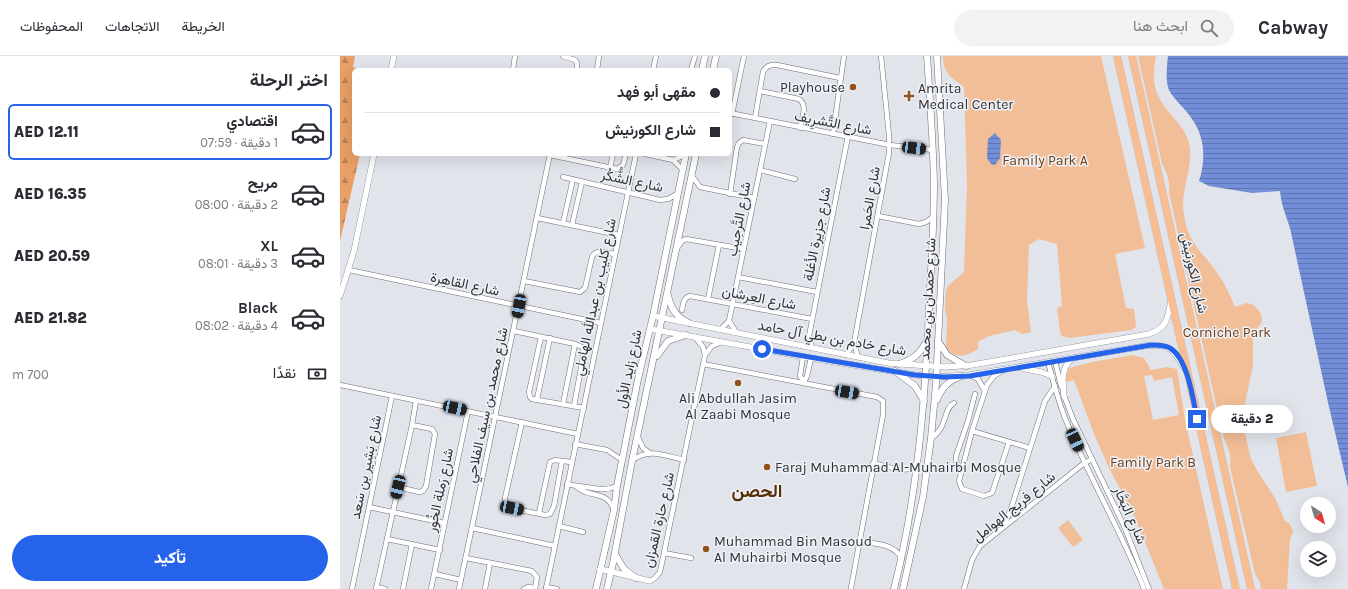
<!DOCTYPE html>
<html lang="ar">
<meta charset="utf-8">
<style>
:root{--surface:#fff;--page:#f2f2f3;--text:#2b2b33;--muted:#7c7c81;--line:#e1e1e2;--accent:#2563eb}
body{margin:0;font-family:Karla,Vazirmatn,sans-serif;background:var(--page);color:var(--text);direction:rtl;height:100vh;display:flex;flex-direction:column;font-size:15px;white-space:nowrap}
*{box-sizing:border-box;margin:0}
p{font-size:13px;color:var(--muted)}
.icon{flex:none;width:22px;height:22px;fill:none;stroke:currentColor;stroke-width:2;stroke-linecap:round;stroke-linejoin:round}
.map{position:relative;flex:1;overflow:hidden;direction:ltr}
.panel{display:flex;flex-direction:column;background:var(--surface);width:340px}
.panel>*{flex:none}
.hud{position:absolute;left:12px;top:12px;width:380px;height:88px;border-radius:6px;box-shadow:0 4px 16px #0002;direction:rtl;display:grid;align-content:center;height:88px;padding:0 12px;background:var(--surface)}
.needle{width:26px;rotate:143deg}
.controls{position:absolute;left:960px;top:441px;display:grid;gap:8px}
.controls a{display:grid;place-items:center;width:36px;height:36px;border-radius:50%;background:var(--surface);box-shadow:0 4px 16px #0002;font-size:20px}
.end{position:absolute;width:18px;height:18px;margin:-9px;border:5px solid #2563eb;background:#fff;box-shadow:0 0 0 2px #fff}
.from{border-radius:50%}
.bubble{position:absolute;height:28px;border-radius:14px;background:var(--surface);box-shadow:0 4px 16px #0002;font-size:13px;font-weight:800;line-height:28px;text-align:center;direction:rtl}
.car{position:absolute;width:12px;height:24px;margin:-12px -6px;border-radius:5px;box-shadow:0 0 3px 1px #0007;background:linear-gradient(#222 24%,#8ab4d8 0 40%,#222 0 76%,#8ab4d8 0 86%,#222 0)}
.hud b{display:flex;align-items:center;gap:14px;height:38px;font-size:15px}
.hud b+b{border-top:1px solid var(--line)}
.hud i{width:10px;height:10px;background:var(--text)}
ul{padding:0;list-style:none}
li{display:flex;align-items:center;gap:12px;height:56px;margin:0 8px 6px;padding:0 4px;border:2px solid transparent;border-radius:6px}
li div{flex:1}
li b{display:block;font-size:15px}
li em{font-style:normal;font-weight:800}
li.current{border-color:var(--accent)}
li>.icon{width:36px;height:36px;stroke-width:1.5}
h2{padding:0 12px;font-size:18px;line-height:48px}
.pay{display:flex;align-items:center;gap:10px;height:44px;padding:0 12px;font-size:15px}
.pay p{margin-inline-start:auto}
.button{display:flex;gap:8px;margin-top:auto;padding:8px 12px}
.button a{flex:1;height:46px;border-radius:24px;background:var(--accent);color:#fff;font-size:16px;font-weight:800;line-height:46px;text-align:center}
header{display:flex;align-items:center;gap:24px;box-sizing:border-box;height:56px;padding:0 20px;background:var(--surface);border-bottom:1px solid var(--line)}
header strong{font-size:19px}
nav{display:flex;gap:22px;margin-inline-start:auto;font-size:14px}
.search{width:280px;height:36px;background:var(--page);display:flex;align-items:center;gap:10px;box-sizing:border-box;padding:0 14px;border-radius:22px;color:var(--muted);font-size:15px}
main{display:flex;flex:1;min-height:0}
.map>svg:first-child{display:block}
</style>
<header>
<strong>Cabway</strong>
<div class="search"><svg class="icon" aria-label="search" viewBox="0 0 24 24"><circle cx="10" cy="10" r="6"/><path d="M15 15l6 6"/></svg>ابحث هنا</div>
<nav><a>الخريطة</a><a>الاتجاهات</a><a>المحفوظات</a></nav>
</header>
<main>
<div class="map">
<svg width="1008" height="533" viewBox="0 0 1008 533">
<defs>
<pattern id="forest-firs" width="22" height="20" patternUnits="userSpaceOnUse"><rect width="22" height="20" fill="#e99f65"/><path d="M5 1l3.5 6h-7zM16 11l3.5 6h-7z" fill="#bd8254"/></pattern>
<pattern id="water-rules" width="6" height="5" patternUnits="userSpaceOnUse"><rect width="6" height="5" fill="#738ed8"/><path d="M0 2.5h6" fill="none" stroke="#5f75b0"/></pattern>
</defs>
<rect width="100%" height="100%" fill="#e1e4eb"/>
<!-- green -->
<g fill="#f2be97" fill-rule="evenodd">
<path d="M603 0H761L805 192 775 198 786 252 794 253 796 271 791 274 730 282 722 280 720 276 717 252 722 250 717 188 699 183 689 189 687 244 691 276 682 278 675 274 649 280 638 286V293C627 300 614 304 606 291L607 263 605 253 606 235 608 230 624 216 627 129 624 31C611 21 603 18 603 0Z"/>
<path d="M798 0H816C811 28 814 39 833 61 839 68 845 75 848 84 856 110 839 133 844 159 848 188 863 196 878 218 885 228 890 239 895 251L906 247 914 249 920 256 922 261 921 268 913 277V309L905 347 904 373 911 403 918 416 935 442 945 465 949 467 952 472 953 476 950 483 947 533H921L920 526 915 518 890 411C892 399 888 392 883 380L829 137C830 126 828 118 822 108Z"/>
<path d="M793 299 804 302 811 314 827 311 837 313 845 364 883 533H824L794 459 769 412 754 378 734 324 726 326 725 323 729 312 752 306ZM812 319 814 325 832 321 839 359 813 364 804 320Z"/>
<polygon points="966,376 977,430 946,436 936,382"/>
<polygon points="728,464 743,484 733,491 718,472"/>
</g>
<!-- forest -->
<polygon fill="url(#forest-firs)" points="0,0 15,0 13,11 19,14 14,14 14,98 20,98 0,185"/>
<!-- water -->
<g fill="url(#water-rules)">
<path d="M828 0H1008V431L989 351 950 172C946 159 941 149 940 135L912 137 869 130 859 125C866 104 865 81 852 63 846 53 834 44 829 34 825 24 827 10 828 0Z"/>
<polygon points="655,77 661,84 660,102 655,109 651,108 647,102 648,83"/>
</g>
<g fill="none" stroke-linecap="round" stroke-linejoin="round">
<!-- minor casing -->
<g stroke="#6c6f75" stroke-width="5.5">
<g id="minor">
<polyline points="223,0 235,4 237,7 237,14"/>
<polyline points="173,14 175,0"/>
<polyline points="257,14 259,0"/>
<polyline points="313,14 316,0"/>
<polyline points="351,14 355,0"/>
<path d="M420 35 459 43C468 49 462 62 460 72"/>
<polyline points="390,57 550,89 593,94"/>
<polyline points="392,58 404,0"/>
<path d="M415 62 423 16C426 10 431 8 437 9L500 22"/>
<polyline points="493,78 504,0"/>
<polyline points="305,98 333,104 343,114"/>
<polyline points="210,99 277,113 283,109 286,98"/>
<polyline points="333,104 345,99"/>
<polyline points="270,112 273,98"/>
<polyline points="420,114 455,123"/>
<polyline points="352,120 360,131 414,142"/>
<polyline points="223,121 320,144 328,143 337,138"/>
<polyline points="390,138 397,91 399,87 403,84 425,88"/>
<polyline points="538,160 579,168 586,166 593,161"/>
<polyline points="197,162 279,179"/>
<polyline points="223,167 233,123"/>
<polyline points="232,169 242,126"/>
<polyline points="338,191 342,185 346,183 404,193"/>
<polyline points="9,214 261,267"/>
<polyline points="398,221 477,236"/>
<path d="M184 225 240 236 245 232 252 201C256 192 267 197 275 198"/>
<polyline points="368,243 379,189"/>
<path d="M342 254C343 248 343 242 350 240L472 263"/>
<polyline points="389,265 396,276"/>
<polyline points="381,273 389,265 430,65"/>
<polyline points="174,275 235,288 242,291 244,296 234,350"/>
<polyline points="201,281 189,336 190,341 192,343 244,352"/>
<polyline points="355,281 363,291 365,299"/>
<polyline points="514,287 518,301"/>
<polyline points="472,292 469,280 508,80"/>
<polyline points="506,299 514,287 549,97 549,79 541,0"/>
<polyline points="463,301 460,320 464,326 467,320 471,302"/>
<polyline points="715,305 721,330"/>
<path d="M708 306C713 325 718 344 725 362 748 420 781 474 804 533"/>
<polyline points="363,308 537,341 543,345 543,359 511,532"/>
<polyline points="662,315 654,320 647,329 632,375 619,425 622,433 644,440 652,437 669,386"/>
<polyline points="630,319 638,323 645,335"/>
<polyline points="0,329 238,378"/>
<polyline points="723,337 733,363 784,470 809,533"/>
<polyline points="197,343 210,282"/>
<polyline points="223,348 235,288"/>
<polyline points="182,366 165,442 166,449 170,452 205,459 210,458 214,450 222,405"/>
<polyline points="632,375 690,392"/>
<polyline points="298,381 303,392 310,397"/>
<path d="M591 382C608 372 603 352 614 347"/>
<polyline points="235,388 267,394 282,404"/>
<path d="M292 405C307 391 327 400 344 404"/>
<path d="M533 407C546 410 566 418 577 410"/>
<path d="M622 411C616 409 616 406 616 400L628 365 635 338"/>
<path d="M227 428C234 430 239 430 246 431 257 433 266 435 277 430"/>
<polyline points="58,431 79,436 83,435 86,430 95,378 92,373 72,369"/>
<path d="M237 431C250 443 266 433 274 454"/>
<polyline points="29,451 104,467"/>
<polyline points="199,457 210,406 215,404 231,406"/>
<polyline points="219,470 243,476"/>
<polyline points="132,472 215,490"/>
<polyline points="662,472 670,456 705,345 715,330"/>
<polyline points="47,483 100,494"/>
<path d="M520 485C535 488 554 487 562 503"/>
<polyline points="324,497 351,502"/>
<polyline points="126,502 192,515 197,521 195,533"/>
<polyline points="95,518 121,524"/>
<polyline points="310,525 315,522 320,516 365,299 372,290 382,286"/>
<polyline points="37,531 45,533"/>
<polyline points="206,531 217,533"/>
<polyline points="12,533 52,340"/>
<polyline points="36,533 72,369 76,345"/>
<polyline points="63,533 72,488"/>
<polyline points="91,533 128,355"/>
<polyline points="119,533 210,98"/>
<polyline points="145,533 150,507"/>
<polyline points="184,533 188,531 195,532"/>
<polyline points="206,533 296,98"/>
<polyline points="624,533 632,504 640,490 743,408 752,403"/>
</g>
</g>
<!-- tertiary casing -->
<g stroke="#6c6f75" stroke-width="6">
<g id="tertiary">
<polyline points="51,14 54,0"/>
<polyline points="0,240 14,195 34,98"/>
<path d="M313 260 548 307 605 311 632 309 809 278C827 272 828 262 831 244"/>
<path d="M310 273 471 302 575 319 596 321 630 319 811 289C833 289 835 297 845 313"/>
<polyline points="681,312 701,316 712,320"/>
<path d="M724 340C723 326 720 312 733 302"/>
<polyline points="260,513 310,525"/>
</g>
</g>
<!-- secondary casing -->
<g stroke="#6c6f75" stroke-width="7">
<g id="secondary">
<polyline points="362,14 365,0"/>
<polyline points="373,14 376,0"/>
<path d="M328 239C331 253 336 261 349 267"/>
<polyline points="598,285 607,299 626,310"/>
<polyline points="317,300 328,285 346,279"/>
<path d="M559 308C573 304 581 297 587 284"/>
<polyline points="555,315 575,330 584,345"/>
<path d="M597 344C602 331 608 325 622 320"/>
<polyline points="275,498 284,513 296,522"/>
<polyline points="256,533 274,454 277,430 298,323 313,260 346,98"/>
<polyline points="267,533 273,507 292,405 356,98"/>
<path d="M554 533C577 442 585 348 589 254 591 212 594 169 594 127 593 85 590 42 587 0"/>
<polyline points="563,533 583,441 591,382 596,328 605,144 597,0"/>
</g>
</g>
<!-- trunk casing -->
<g stroke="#c1c2c2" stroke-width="8">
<g id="trunk">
<polyline points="777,0 896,533"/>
<polyline points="792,0 911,533"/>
</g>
</g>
<!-- minor -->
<use href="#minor" stroke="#fff" stroke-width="4.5"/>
<!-- tertiary -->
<use href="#tertiary" stroke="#fff" stroke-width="5.5"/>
<!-- secondary -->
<use href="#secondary" stroke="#fff" stroke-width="6"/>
<!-- trunk -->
<use href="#trunk" stroke="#f8be92" stroke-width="7"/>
</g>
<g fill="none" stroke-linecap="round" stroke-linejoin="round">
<!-- route -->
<path stroke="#2563eb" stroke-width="5" d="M422 293 575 319 604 321 630 320 811 289C817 289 824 289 830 292 848 303 853 343 857 363"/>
</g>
<!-- markers -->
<g fill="#92531a" stroke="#eef1f8" stroke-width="1.5">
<circle cx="513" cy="31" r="4"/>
<path d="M567 34h4v4h4v4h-4v4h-4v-4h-4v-4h4z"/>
<circle cx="398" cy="327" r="4"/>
<circle cx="427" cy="411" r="4"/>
<circle cx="366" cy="493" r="4"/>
</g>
<g text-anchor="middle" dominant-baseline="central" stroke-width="3" stroke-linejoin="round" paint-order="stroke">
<!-- poi labels -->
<g font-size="14" fill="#313235" stroke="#eef1f8" text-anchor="start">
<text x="505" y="31" text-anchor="end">Playhouse</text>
<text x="578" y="32">Amrita<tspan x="578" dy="16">Medical Center</tspan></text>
<text x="398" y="342" text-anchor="middle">Ali Abdullah Jasim<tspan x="398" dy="16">Al Zaabi Mosque</tspan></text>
<text x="435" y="411">Faraj Muhammad Al-Muhairbi Mosque</text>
<text x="374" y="485">Muhammad Bin Masoud<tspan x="374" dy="16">Al Muhairbi Mosque</tspan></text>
</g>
<!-- street labels -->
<g font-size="14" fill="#313235" stroke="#eef1f8">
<text transform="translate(493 67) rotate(11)">شارع التَّشرِيف</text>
<text transform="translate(292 125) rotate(12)">شارع الشُّكُر</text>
<text transform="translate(530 142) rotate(-80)">شارع الحَمرا</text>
<text transform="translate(399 163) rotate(-79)">شارع التَّرحِيب</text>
<text transform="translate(477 178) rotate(-79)">شارع جزيرة الأغلة</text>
<text transform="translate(854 217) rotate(77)">شارع الكورنيش</text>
<text transform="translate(125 228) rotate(12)">شارع القاهِرة</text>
<text transform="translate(255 241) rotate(-78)">شارع كليب بن عبدالله الهاملي</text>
<text transform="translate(419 242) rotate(11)">شارع العِرشان</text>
<text transform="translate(588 243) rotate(-87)">شارع حمدان بن محمد</text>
<text transform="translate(492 282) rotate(10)">شارع خادم بن بطي آل حامد</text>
<text transform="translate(289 313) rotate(-78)">شارع زايد الأول</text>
<text transform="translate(147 349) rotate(-78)">شارع محمد بن سيف الفلاحي</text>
<text transform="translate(26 411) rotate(-78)">شارع بَشِير بن سَعد</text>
<text transform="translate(100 434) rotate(-78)">شارع رَملة الخُور</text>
<text transform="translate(674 451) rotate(-39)">شارع فريج الهوامل</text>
<text transform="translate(790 459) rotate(66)">شارع البَحَّار</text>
<text transform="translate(319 464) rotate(-77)">شارع حارة القمزان</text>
</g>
<!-- park labels -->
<g font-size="14" fill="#6e3e12" stroke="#eef1f8">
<text x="705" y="104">Family Park A</text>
<text x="887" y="276">Corniche Park</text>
<text x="813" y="406">Family Park B</text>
</g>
<!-- district labels -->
<g font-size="18" font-weight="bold" fill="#592f05" stroke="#eef1f8">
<text x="417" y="435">الحصن</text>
</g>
</g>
</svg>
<div class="controls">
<a><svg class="needle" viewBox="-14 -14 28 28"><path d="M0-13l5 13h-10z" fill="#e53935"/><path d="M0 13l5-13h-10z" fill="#7c7c81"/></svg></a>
<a><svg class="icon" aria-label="layers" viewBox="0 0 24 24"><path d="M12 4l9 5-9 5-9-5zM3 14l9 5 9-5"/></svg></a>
</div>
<i class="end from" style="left:422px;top:293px"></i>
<i class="end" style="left:857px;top:363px"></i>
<div class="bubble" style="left:871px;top:349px;width:82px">2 دقيقة</div>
<i class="car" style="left:574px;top:92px;rotate:97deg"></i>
<i class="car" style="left:179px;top:250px;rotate:191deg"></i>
<i class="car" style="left:507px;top:336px;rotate:100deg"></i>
<i class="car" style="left:115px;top:352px;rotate:102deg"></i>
<i class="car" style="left:735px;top:384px;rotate:155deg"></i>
<i class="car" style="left:58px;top:431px;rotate:193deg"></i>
<i class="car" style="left:172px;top:452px;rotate:101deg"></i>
<div class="hud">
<b><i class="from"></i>مقهى أبو فهد</b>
<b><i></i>شارع الكورنيش</b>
</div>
</div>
<section class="panel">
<h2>اختر الرحلة</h2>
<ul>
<li class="current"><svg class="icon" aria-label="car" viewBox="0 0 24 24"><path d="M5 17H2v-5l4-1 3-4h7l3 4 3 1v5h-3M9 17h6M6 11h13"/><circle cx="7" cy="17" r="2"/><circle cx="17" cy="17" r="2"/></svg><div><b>اقتصادي</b><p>1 دقيقة · 07:59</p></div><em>AED 12.11</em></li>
<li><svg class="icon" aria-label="car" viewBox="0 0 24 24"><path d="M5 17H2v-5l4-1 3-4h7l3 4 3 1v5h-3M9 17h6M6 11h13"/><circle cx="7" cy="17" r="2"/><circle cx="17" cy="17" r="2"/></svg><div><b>مريح</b><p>2 دقيقة · 08:00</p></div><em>AED 16.35</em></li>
<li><svg class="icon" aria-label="car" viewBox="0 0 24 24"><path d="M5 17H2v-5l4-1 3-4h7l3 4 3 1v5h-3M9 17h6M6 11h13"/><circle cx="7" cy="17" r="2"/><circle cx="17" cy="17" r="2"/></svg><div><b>XL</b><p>3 دقيقة · 08:01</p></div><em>AED 20.59</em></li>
<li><svg class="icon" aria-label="car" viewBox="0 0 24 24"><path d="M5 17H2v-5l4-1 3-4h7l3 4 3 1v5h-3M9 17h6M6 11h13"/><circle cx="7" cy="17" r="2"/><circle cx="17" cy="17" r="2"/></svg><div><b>Black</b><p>4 دقيقة · 08:02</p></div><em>AED 21.82</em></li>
</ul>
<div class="pay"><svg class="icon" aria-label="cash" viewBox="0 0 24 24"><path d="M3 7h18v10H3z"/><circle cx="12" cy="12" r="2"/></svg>نقدًا<p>700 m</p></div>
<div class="button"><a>تأكيد</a></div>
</section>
</main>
